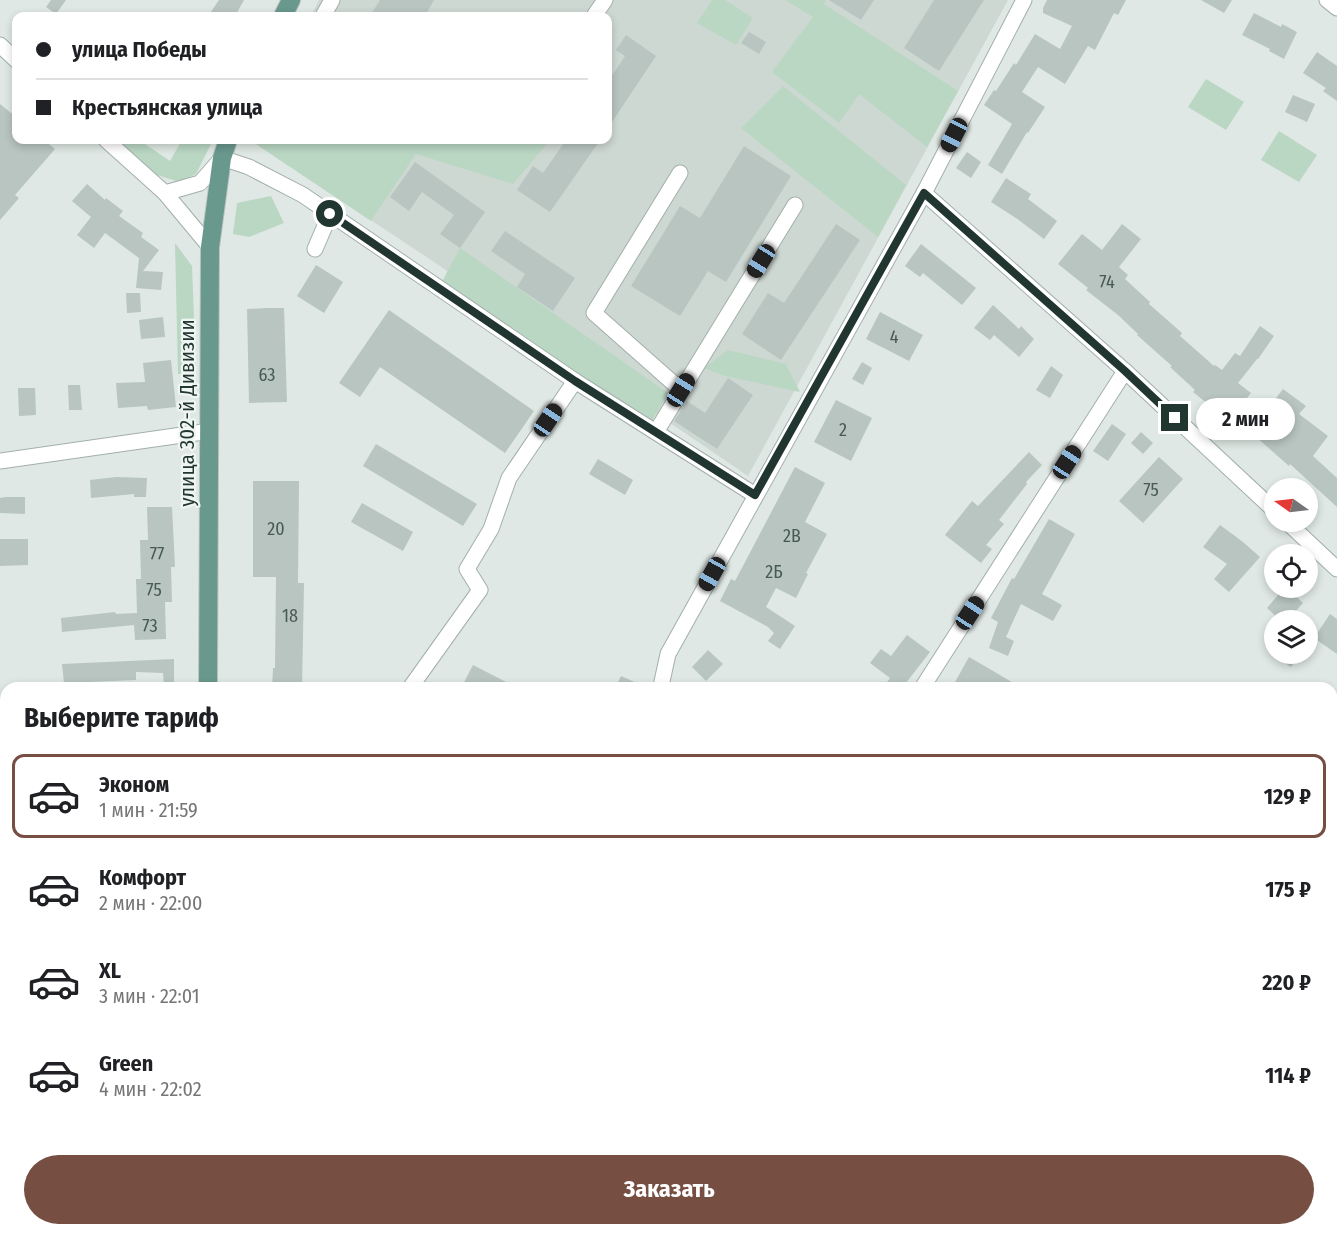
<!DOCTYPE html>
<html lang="ru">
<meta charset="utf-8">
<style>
:root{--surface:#fff;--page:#f6f6f6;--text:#202124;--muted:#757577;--line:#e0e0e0;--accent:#764e42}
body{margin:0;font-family:"Fira Sans Condensed",sans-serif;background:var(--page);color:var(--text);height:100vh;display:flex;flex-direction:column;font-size:22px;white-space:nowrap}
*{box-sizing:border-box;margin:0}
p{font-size:20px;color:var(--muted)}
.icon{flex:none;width:33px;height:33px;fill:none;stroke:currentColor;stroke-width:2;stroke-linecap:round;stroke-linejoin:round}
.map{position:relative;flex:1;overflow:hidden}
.panel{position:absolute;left:0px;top:682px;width:1338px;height:554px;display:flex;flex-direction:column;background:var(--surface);border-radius:18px 18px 0 0;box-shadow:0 3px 9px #0003}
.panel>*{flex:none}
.guide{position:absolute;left:12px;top:12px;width:600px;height:132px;border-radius:12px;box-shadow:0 3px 9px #0003;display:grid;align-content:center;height:132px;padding:0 24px;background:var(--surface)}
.needle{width:39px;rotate:284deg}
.controls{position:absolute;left:1264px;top:478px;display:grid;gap:12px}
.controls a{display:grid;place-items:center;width:54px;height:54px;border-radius:50%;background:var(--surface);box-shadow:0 3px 9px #0003;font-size:30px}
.end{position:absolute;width:27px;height:27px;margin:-14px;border:8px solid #223631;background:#fff;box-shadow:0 0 0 3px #fff}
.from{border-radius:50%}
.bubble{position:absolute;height:42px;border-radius:21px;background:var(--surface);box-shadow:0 3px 9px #0003;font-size:20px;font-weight:700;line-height:42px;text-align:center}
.car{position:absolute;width:18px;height:36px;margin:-18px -9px;border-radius:8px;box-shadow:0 0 4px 2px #0007;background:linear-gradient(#222 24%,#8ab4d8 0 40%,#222 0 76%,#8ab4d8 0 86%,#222 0)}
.guide b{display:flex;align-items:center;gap:21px;height:57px;font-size:22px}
.guide b+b{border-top:2px solid var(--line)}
.guide i{width:15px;height:15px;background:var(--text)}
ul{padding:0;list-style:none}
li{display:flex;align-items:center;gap:18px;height:84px;margin:0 12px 9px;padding:0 12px;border:3px solid transparent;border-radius:12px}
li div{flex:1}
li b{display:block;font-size:22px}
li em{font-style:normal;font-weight:700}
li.on{border-color:var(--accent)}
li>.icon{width:54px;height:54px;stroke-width:1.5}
h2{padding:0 24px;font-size:27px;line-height:72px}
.action{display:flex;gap:12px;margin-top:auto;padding:12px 24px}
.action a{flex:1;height:69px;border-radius:36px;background:var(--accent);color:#fff;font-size:24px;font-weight:700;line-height:69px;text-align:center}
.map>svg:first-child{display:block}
</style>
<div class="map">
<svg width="1337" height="1235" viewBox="0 0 1337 1235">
<rect width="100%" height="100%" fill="#dfe8e4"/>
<!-- built -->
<polygon fill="#ced8d3" points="319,0 1008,0 748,476 431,260 250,140 608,140 608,16 311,16"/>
<!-- green -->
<g fill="#bad7c3">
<polygon points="712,0 725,0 753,18 736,45 697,23"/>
<polygon points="785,0 826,0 824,4 958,91 927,147 859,94 839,123 772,72 813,17"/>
<polygon points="1206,79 1244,102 1226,130 1188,107"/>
<polygon points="783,86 906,185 878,237 741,128"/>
<polygon points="1279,131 1317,155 1299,182 1261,160"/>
<polygon points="116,140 139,140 170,161 182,140 213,140 196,174 179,182 154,174"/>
<polygon points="250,140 550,140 513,184 416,154 371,221"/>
<polygon points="271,196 284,223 249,237 233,234 237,203"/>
<polygon points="175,243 192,266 196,373 178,374"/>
<polygon points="460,248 668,393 651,423 438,289"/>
<polygon points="728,350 786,364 800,392 725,376 704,368"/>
</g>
<!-- building -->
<g fill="#b8c5c0">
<polygon points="51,0 66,0 56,14 46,7"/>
<polygon points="219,0 244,0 235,16 208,16"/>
<polygon points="380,0 434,0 425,16 370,16"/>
<polygon points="829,0 874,0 861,20"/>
<polygon points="934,0 984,0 939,71 904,48"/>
<polygon points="1047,0 1126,0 1118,15 1114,13 1095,50 1088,46 1065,84 1038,67 1022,92 1045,107 1028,133 1027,132 1002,174 988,165 1012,124 984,105 994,90 996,91 1014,63 1016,65 1035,34 1060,49 1072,26 1043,13 1043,8"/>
<polygon points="1201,0 1232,0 1224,13"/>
<polygon points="1254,13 1281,27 1282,24 1297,32 1284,59 1269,51 1270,49 1242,35"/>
<polygon points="749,32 766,42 759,54 741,43"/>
<polygon points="626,35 656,56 608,128 608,82 625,56 616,50"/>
<polygon points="1317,52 1337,66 1337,101 1323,91 1326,88 1303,73"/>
<polygon points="1293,95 1315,104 1307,122 1285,112"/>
<polygon points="0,104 16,117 16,140 44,140 55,149 15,195 19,198 0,220"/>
<polygon points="566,140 600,140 550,212 517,190 533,166 543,173"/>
<polygon points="744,146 791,176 726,282 708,271 680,316 631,286 680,206 700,218"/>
<polygon points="967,152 981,162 971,178 956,168"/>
<polygon points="415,162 485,212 460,248 440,234 454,215 422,192 409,211 390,197"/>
<polygon points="1006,178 1031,194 1028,199 1057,221 1044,239 1016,218 991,202"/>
<polygon points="87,184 105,200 106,198 123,211 119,216 143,233 141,237 159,250 143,271 163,272 161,290 136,288 139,258 105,233 94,248 77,235 91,217 72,201"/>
<polygon points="836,224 860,240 781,360 742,334 768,293 784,303"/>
<polygon points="1122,224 1141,239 1119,267 1128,275 1125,279 1150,302 1149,304 1182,333 1180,336 1214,366 1215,365 1222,370 1235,353 1240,356 1260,326 1274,336 1258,359 1257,359 1238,383 1251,393 1229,421 1193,392 1195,390 1170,367 1172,366 1137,335 1138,334 1118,315 1086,290 1088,288 1058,264 1082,234 1102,250"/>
<polygon points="505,231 575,278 553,311 517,287 525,274 491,251"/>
<polygon points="921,244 976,288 962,305 923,273 920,277 905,266"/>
<polygon points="316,265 343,282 324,313 297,296"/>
<polygon points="126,293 140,293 141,312 127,313"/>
<polygon points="993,305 1019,329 1021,326 1034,339 1019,357 994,335 990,340 974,328"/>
<polygon points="267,308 284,308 287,402 249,403 247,309"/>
<polygon points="389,310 534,411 505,453 380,367 360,397 339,383"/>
<polygon points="880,312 923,335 909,361 866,339"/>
<polygon points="163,317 165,337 141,339 139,320"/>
<polygon points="171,360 176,407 148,410 147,406 118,408 116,383 145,382 143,363"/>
<polygon points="862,362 872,368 863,385 852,379"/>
<polygon points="1051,366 1063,375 1050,398 1036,390"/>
<polygon points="728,378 753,395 717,449 674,421 687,401 705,413"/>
<polygon points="68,385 80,385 82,410 69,410"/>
<polygon points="18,388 35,388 36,415 19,416"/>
<polygon points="1283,389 1306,406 1299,414 1328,436 1313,456 1337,478 1337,507 1290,464 1289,466 1256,437 1280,408 1273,402"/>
<polygon points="836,400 872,418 851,461 814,442"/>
<polygon points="1112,424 1126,434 1108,461 1093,451"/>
<polygon points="1141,432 1153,443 1143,454 1131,443"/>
<polygon points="376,444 477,504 463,526 363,466"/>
<polygon points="1029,452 1042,465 1026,482 1027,484 999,520 1004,524 986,545 992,549 981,563 945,535 972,501 978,506"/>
<polygon points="1159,457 1183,479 1143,523 1119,501"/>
<polygon points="598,459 633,480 625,495 589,474"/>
<polygon points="795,467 825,483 805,522 827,534 806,573 808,574 796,598 776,588 766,607 795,626 780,649 768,641 774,633 768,627 720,601 731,579 735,581"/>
<polygon points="116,477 147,478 146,497 134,497 134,494 91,498 90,480"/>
<polygon points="253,481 299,481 298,583 304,583 302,688 272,688 273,668 275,668 276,577 253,577"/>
<polygon points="6,497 25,497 25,514 0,513 0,498"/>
<polygon points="362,503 413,532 403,551 351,522"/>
<polygon points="147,507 172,507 175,567 171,567 172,602 165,602 166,639 135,640 134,625 62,632 61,618 115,612 116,614 137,613 136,579 141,579 140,540 148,540"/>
<polygon points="1049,519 1075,534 1042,594 1062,605 1053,621 1021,604 1006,637 1014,641 1008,656 989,648 998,622 991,618 1012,578 1014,579"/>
<polygon points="1220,525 1243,542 1260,557 1229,592 1214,579 1227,564 1203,547"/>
<polygon points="0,539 28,539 28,565 0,566"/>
<polygon points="1284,588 1287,588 1303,603 1287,621 1281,621 1267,608"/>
<polygon points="1330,614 1337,619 1337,654 1314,638"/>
<polygon points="907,635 930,652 902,688 883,688 890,678 870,663 881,649 891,656"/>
<polygon points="708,650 723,664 706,681 692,667"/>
<polygon points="1271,654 1300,654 1291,667"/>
<polygon points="969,657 988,668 1022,688 967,688 955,682"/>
<polygon points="174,659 174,688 164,688 163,673 136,672 136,680 64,683 62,664"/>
<polygon points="473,665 518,688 461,688"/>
<polygon points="621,676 648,688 615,688"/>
</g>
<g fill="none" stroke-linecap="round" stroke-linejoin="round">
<!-- minor casing -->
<g stroke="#a3afab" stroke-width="17">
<g id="minor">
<polyline points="1327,0 1337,8"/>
<polyline points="323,16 332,0"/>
<polyline points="594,16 605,0"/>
<polyline points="0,45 16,60"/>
<polyline points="106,140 165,193 210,247"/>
<polyline points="680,173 594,313 681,390"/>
<polyline points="165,193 200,183 222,158 249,167 303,195 575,381 755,495"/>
<polyline points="924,193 1125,371 1275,511"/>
<polyline points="315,249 330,214"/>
<polyline points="656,432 795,205"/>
<polyline points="0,461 210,431"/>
<polyline points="1287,522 1337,569"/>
<polyline points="410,688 480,590 467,569 491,529 509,478 575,381"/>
<polyline points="664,688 661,686 668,654 924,193 1024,0"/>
<polyline points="922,688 1125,371"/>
<polyline points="1263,1230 1269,1235"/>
<polyline points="962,1235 964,1230"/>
</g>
</g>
<!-- major casing -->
<g stroke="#bdc3c1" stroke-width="20">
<g id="major">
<polyline points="283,16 291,0"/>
<polyline points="208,688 210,247 222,158 228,140"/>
<polyline points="203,1235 203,1230"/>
</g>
</g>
<!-- minor -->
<use href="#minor" stroke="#fff" stroke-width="15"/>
<!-- major -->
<use href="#major" stroke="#69988d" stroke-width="18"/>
</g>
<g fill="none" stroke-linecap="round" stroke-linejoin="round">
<!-- route -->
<polyline stroke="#223631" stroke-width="8" points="330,214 575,381 755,495 924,193 1125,371 1175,418"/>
</g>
<g text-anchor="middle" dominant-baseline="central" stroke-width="4.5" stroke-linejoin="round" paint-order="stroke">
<!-- number labels -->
<g font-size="18" fill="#485a55">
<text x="1107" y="282">74</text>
<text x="894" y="337">4</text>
<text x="267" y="375">63</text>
<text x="843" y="430">2</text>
<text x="1151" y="490">75</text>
<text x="276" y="529">20</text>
<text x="792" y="536">2В</text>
<text x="157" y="554">77</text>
<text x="774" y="572">2Б</text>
<text x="154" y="590">75</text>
<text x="290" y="616">18</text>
<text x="150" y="626">73</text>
</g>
<!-- street labels -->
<g font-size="21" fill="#223631" stroke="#eff5f2">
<text transform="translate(187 413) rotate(-90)">улица 302-й Дивизии</text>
</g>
</g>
</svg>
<div class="controls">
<a><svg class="needle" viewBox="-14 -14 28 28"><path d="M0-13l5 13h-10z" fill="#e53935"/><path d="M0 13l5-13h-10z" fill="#757577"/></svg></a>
<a><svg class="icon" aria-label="locate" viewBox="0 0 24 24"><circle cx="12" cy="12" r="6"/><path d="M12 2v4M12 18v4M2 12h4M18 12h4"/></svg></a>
<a><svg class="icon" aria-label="layers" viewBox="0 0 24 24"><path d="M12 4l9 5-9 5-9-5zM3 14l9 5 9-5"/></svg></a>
</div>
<i class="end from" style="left:330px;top:214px"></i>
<i class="end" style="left:1175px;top:418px"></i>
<div class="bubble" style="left:1196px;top:398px;width:99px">2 мин</div>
<i class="car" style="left:954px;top:135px;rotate:207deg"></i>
<i class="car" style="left:761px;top:261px;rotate:212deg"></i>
<i class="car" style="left:681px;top:390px;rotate:32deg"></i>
<i class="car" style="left:548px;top:420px;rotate:34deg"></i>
<i class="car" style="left:1067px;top:462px;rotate:33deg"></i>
<i class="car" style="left:712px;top:574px;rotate:209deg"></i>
<i class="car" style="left:970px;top:613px;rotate:33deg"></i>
<div class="guide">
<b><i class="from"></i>улица Победы</b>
<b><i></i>Крестьянская улица</b>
</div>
<section class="panel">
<h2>Выберите тариф</h2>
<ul>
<li class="on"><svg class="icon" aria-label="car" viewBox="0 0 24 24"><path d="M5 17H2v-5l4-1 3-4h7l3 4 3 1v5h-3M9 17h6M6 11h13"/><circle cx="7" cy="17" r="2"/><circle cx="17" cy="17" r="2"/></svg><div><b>Эконом</b><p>1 мин · 21:59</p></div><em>129 ₽</em></li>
<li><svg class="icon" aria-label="car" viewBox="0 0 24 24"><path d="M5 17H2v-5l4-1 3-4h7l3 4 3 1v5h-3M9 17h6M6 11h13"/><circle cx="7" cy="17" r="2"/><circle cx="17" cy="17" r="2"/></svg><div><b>Комфорт</b><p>2 мин · 22:00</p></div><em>175 ₽</em></li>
<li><svg class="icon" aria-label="car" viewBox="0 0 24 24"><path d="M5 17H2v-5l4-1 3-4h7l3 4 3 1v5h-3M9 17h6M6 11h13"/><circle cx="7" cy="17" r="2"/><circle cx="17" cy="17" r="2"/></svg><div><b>XL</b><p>3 мин · 22:01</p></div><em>220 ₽</em></li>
<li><svg class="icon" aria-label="car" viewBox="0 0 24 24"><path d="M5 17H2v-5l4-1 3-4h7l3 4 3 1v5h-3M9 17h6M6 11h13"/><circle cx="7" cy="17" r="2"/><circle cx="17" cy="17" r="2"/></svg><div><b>Green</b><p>4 мин · 22:02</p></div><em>114 ₽</em></li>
</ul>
<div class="action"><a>Заказать</a></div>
</section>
</div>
